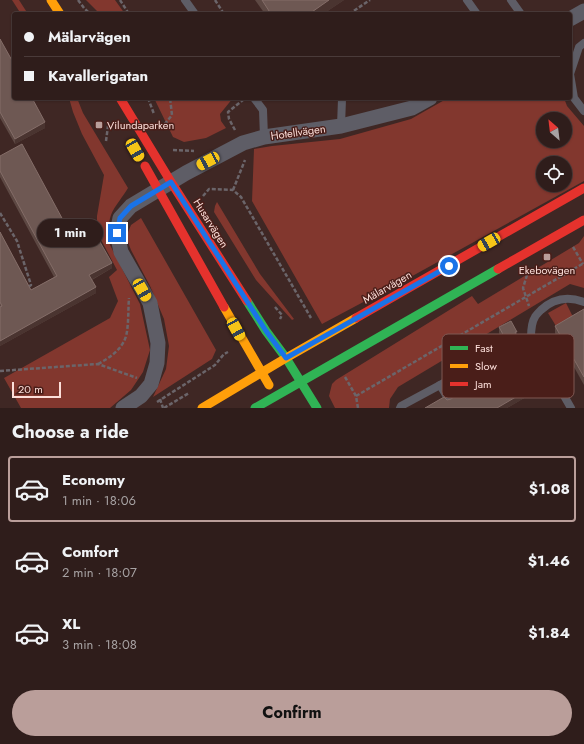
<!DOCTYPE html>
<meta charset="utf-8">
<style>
:root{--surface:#2f1d1b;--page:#372624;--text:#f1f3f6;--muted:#a7a2a3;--line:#4a3b3a;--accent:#ba9e9a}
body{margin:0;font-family:Jost,sans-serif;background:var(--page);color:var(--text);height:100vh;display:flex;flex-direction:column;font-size:15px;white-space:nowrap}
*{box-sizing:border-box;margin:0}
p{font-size:13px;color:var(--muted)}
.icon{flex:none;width:22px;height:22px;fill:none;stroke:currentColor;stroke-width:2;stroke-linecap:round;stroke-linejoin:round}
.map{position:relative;height:408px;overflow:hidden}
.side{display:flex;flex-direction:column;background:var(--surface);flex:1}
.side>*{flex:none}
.guide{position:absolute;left:12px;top:12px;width:560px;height:88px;border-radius:4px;box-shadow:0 1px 3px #0004,0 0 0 1px var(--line);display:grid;align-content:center;height:88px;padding:0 12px;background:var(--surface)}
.needle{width:26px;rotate:332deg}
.fabs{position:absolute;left:536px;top:112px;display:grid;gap:8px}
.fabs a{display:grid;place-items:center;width:36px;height:36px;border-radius:50%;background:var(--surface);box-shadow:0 1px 3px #0004,0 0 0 1px var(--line);font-size:20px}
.scale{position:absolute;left:12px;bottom:10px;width:49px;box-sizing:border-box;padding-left:4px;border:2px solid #fcded9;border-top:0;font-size:11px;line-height:14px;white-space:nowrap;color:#fcded9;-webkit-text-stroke:3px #4a1e19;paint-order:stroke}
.end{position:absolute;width:18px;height:18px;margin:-9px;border:5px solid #1a73e8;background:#fff;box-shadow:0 0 0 2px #fff}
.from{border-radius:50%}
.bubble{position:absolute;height:28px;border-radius:14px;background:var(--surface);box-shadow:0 1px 3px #0004,0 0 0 1px var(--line);font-size:13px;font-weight:700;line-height:28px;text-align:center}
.car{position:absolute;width:12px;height:24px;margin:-12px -6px;border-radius:5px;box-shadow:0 0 3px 1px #0007;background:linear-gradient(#f5c518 24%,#345 0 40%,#f5c518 0 76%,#345 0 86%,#f5c518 0)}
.guide b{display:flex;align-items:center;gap:14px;height:38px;font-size:15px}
.guide b+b{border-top:1px solid var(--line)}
.guide i{width:10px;height:10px;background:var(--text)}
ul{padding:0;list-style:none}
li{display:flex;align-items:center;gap:12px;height:66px;margin:0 8px 6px;padding:0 4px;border:2px solid transparent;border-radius:4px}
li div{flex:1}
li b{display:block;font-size:15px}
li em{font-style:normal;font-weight:700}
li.selected{border-color:var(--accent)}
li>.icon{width:36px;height:36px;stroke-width:1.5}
h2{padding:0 12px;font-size:18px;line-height:48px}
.action{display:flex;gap:8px;margin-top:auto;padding:8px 12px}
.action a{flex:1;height:46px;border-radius:24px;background:var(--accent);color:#111;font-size:16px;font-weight:700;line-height:46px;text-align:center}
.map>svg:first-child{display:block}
</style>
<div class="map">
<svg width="584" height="408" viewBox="0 0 584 408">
<rect width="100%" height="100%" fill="#3f2724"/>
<!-- green -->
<g fill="#82372e" fill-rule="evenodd">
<polygon points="12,0 19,0 28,14 21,14"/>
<polygon points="86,0 115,0 125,14 100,14"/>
<path d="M69 98H77L83 113 128 188C123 197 115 205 111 215 108 223 109 235 109 243L140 304 150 350 143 372 131 390 110 408H21L4 378 110 318 118 301 109 277 117 270 97 232V216L104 175 82 134 73 112Z"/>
<polygon points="154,98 233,98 220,114 221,121 226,128 206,138 184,142 173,137"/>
<path d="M448 98H564L567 106 584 126V181L416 274 322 324 252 201 254 149 272 146 340 139 411 119ZM543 119H565V141H543ZM543 163H565V185H543Z"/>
<polygon points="217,202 260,274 294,319 292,320 256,280 214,212 215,206"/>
<polygon points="141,218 216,350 212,359 153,397 166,369 169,346 164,319 150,286 131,250 126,237 131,225"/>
<polygon points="584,236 584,288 570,284 490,332 398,387 390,399 389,408 335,408 329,396 332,384 336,380 472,296 478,304 579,243"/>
<polygon points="566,303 573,317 556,326 548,313"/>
</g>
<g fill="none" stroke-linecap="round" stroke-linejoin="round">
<!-- path -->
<g stroke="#6b656a" stroke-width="2.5" stroke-dasharray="4 2" stroke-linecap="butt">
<polyline points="78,0 84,8 90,14"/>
<polyline points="120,0 129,14"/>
<polyline points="215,0 224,14"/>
<polyline points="349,14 370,0"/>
<polyline points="148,98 154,114"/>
<polyline points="161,129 172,115 170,98"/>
<polyline points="235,130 229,119 228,112 243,100"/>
<polyline points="106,141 108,126"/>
<polyline points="173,150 194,151"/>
<polyline points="233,190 245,160"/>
<polyline points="203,196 209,189 233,190 241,197 311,318"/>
<polyline points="0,213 17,241 31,285 27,288"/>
<polyline points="573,247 583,264"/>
<polyline points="527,275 523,288 529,306"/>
<polyline points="275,307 282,315 280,319"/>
<path d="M98 364C109 358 120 351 125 339 129 330 128 308 129 298"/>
<polyline points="0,371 98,364 137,378"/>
<polyline points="345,377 356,396 358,408"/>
<polyline points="356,396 584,263"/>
<polyline points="160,399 163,408"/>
<polyline points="157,402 215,365 224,354 228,352"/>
<polyline points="164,408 189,393"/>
</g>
<!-- lane -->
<g stroke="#5e5d66" stroke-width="8">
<polyline points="185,0 195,14"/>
<polyline points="467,0 477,14"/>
<polyline points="511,0 521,14"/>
<polyline points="584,43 579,47 570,74 574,98 584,111"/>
<polyline points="254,98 263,110 264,137"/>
<polyline points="341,126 342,99 341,98"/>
<polyline points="440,385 449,400"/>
<polyline points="400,408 401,406 440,385 504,349 510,354 515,362"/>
<path d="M571 408 531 338C531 331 531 323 535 317 536 315 539 312 541 310 554 298 568 296 584 302"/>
</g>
<!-- street -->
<g stroke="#5e5d66" stroke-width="15">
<polyline points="570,19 584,11"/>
<polyline points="123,408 141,396 151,384 157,363 158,343 150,303 121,252 117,233 120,218 131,206 186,173 243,143 264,137 341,126 412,108 430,98"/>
</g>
<!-- fast -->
<g stroke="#30b455" stroke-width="9">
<polyline points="247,301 266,331 286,358 317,408"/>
<polyline points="255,408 498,269"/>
</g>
<!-- slow -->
<g stroke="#ff9f0a" stroke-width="9">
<polyline points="51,0 60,14"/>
<polyline points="224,307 269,385"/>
<polyline points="202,408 286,358 356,318"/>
</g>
<!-- jam -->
<g stroke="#e5322d" stroke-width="9">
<polyline points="120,98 171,182 247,301"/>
<polyline points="145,166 224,307"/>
<polyline points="498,269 584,220"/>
<polyline points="356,318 584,188"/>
</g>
</g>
<!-- wall -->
<g fill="#5d4843">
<polygon points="255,0 344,0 323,14 265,14"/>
<polygon points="0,39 45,128 15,144 0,118"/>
<polygon points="0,156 77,246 112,268 92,280 96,293 0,346 0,232 31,290 54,277 0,177"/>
<polygon points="584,309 584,385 555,333 555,326"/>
<polygon points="499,327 517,335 543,387 507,408 447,400 451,399 515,362 518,361 519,359 514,350 505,344 499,333"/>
</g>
<!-- shaded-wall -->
<g fill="#4a3430">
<polygon points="329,0 344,0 323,14 309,14"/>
<polygon points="45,122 45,128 15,144 15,139"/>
<polygon points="112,263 112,268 89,281 89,275"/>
<polygon points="96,287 96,293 0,346 0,341"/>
<polygon points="543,381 543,387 507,408 497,408"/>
</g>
<!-- building -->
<g fill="#6e5853" stroke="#846d68">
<polygon points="262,0 329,0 309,14 271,14"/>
<polygon points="0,39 14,64 14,98 32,98 45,122 15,139 0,112"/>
<polygon points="22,144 77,246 96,235 112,263 89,275 96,287 0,341 0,307 2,306 0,302 0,232 31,290 57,276 0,171 0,156"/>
<polygon points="584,309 584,377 555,326"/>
<polygon points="511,321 517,332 515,332 543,381 497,408 425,408 444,397 447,400 451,399 454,397 454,392 510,359 515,362 518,361 520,357 520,354 514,345 505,338 499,327"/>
</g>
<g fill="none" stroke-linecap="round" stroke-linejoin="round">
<!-- route -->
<polyline stroke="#1a73e8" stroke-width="5" points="117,233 120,218 131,206 171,182 266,331 286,358 449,266"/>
</g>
<!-- markers -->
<g fill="#ba9e9a" stroke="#4a1e19" stroke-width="1.5">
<rect x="95" y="121" width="8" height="8" rx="2"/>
<rect x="543" y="253" width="8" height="8" rx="2"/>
</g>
<g text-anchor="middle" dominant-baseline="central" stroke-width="3" stroke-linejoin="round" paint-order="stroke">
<!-- poi labels -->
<g font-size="11" fill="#fcded9" stroke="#4a1e19" text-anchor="start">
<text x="107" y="125">Vilundaparken</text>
<text x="547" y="270" text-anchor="middle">Ekebovägen</text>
</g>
<!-- street labels -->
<g font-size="11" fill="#fcded9" stroke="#4a1e19">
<text transform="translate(298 132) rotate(-8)">Hotellvägen</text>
<text transform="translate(211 223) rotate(58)">Husarvägen</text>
<text transform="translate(387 287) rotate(-30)">Mälarvägen</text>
</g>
</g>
<!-- legend -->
<rect x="442" y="334" width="132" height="64" rx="6" fill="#4a1e19" stroke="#7f5853" stroke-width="1"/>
<rect x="450" y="346" width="18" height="4" fill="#30b455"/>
<rect x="450" y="364" width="18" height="4" fill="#ff9f0a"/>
<rect x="450" y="382" width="18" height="4" fill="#e5322d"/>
<g font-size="11" fill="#fcded9">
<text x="475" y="352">Fast</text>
<text x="475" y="370">Slow</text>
<text x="475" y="388">Jam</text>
</g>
</svg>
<div class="fabs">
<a><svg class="needle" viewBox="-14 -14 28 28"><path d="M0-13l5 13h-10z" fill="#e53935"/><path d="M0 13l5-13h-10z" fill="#a7a2a3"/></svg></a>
<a><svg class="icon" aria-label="locate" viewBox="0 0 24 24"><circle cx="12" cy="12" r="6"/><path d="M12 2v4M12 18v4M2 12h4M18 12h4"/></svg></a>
</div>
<div class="scale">20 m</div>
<i class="end from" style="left:449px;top:266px"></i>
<i class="end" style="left:117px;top:233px"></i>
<div class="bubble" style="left:37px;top:219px;width:66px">1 min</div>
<i class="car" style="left:135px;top:150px;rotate:150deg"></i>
<i class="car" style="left:208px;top:161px;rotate:242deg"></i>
<i class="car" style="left:489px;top:242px;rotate:240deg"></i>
<i class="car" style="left:142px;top:290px;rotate:150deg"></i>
<i class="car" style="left:236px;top:329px;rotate:151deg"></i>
<div class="guide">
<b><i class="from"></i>Mälarvägen</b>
<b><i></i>Kavallerigatan</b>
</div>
</div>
<section class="side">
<h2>Choose a ride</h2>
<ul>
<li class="selected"><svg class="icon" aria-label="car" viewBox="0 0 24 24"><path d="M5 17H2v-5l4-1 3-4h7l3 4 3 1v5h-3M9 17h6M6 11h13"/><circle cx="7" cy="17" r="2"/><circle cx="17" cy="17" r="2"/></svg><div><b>Economy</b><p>1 min · 18:06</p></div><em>$1.08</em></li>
<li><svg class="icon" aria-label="car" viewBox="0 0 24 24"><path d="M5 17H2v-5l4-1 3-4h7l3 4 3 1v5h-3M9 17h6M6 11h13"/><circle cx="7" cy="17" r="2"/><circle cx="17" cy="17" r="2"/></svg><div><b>Comfort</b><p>2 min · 18:07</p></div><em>$1.46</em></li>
<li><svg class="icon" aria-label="car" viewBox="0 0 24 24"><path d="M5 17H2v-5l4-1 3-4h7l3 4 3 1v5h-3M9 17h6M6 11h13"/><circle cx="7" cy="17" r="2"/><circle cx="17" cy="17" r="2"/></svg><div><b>XL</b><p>3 min · 18:08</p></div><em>$1.84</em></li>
</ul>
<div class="action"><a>Confirm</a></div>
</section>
